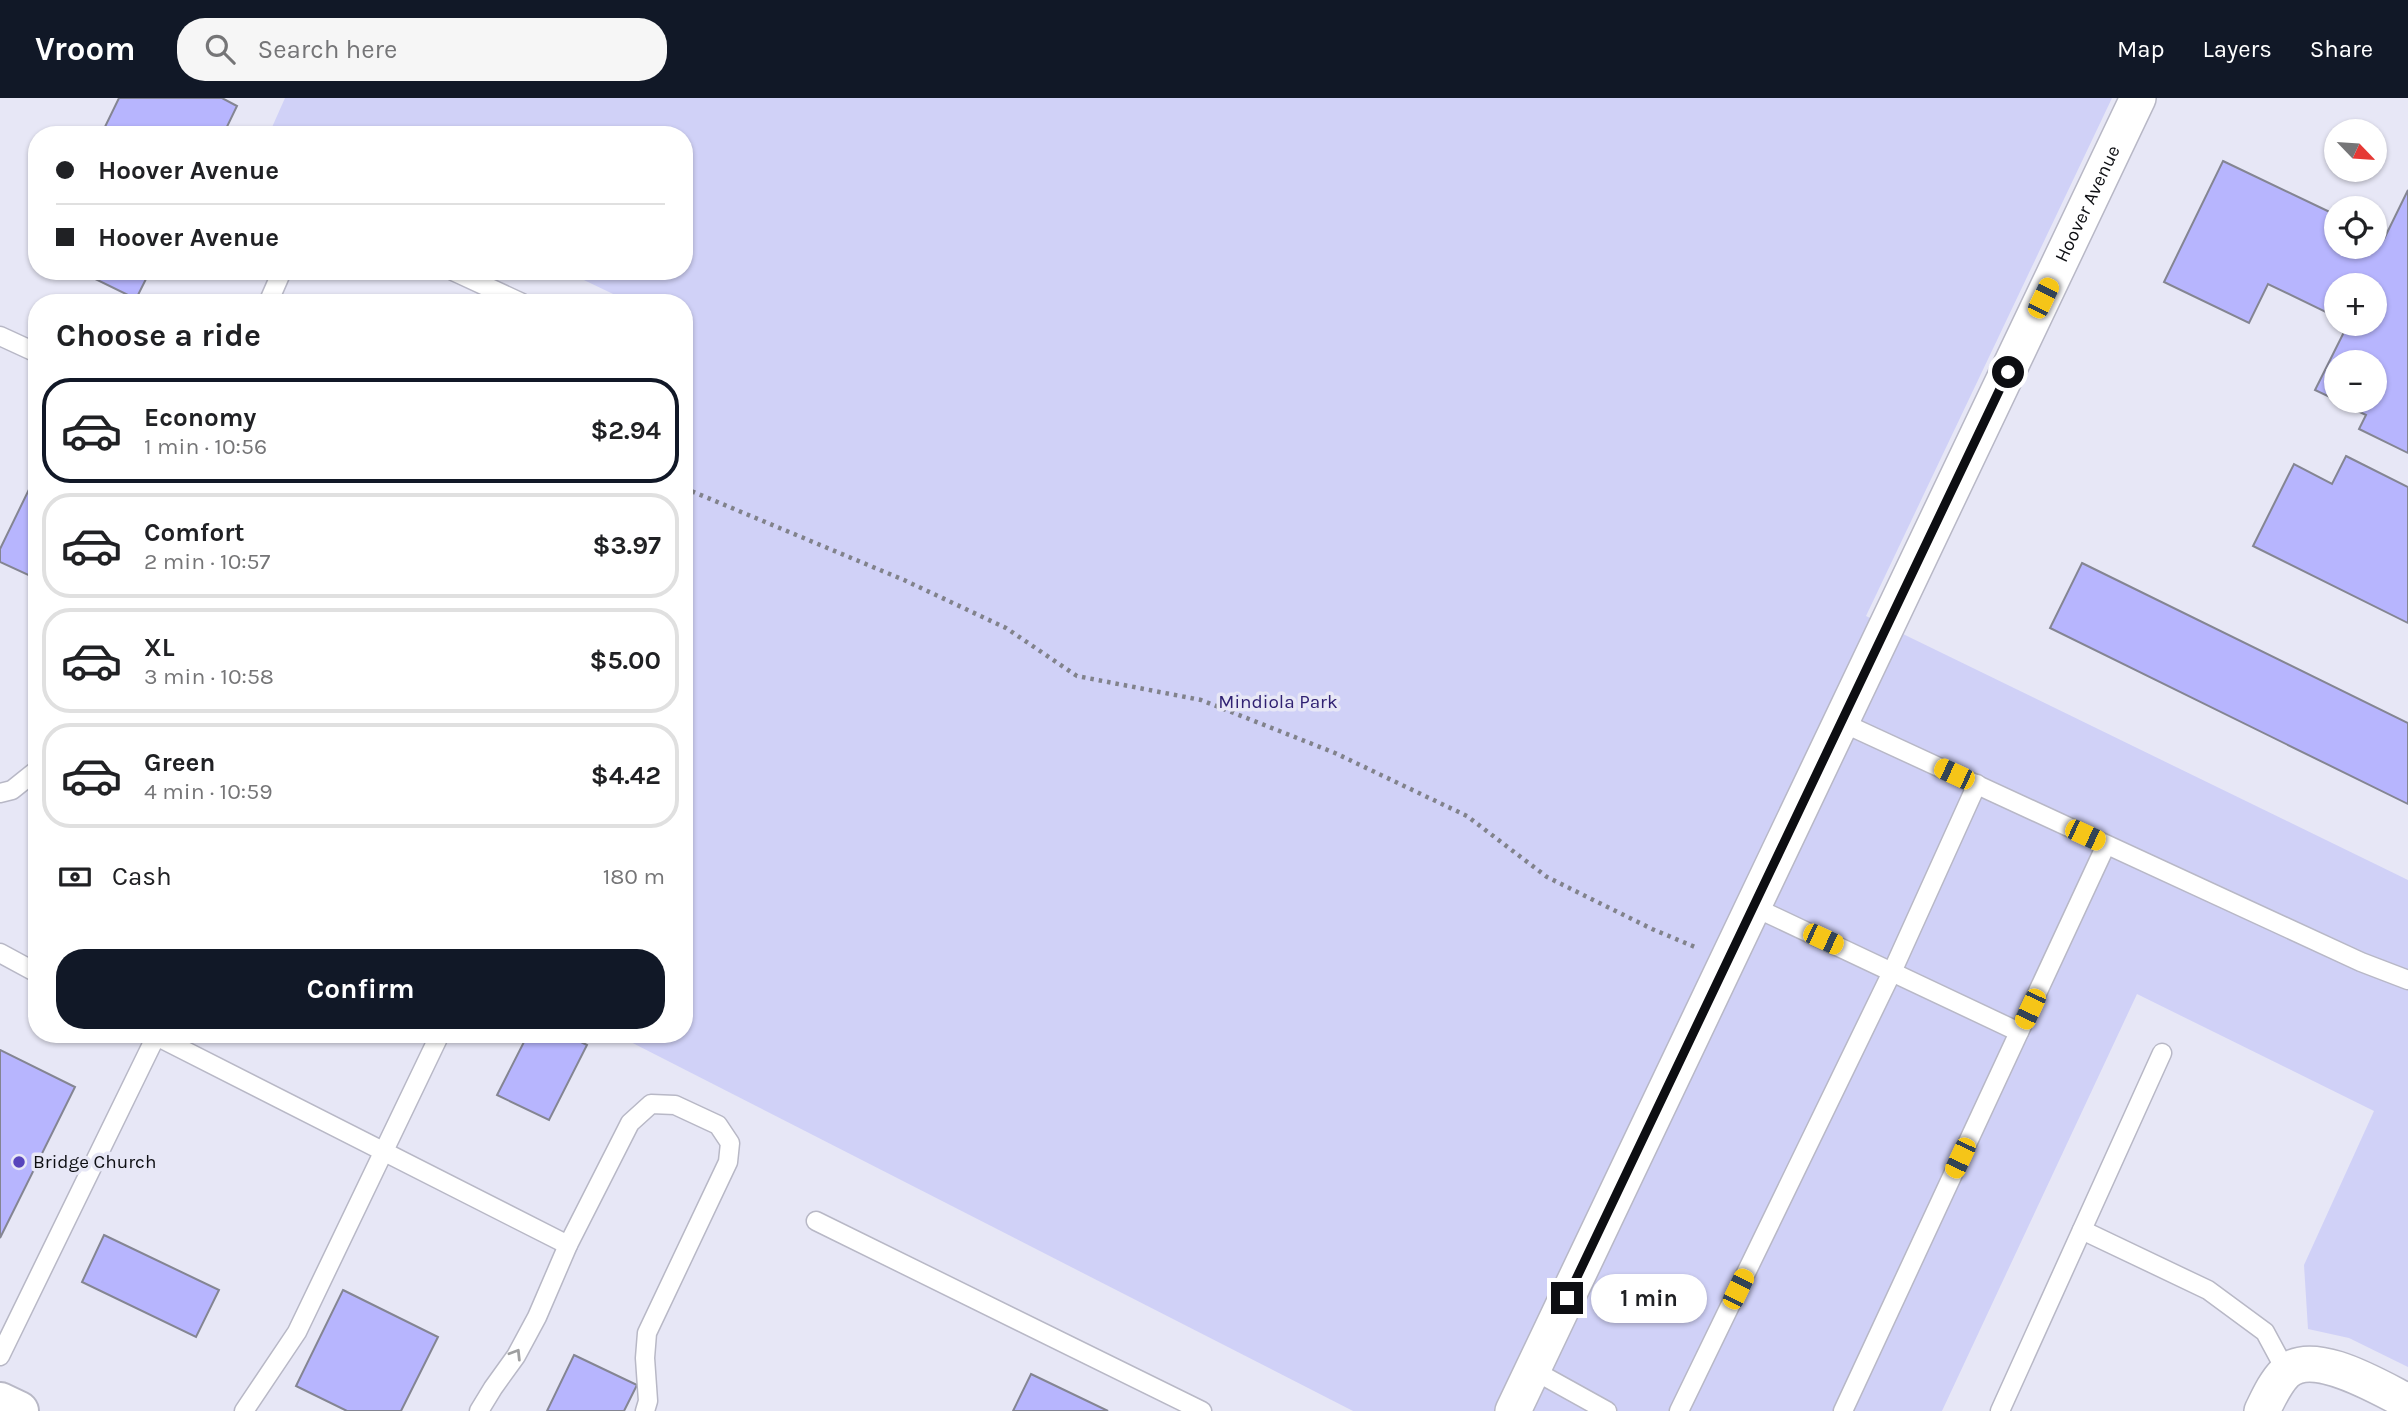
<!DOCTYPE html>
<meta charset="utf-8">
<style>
:root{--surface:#fff;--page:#f6f6f6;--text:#202124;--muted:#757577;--line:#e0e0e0;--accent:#111827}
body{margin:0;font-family:Karla,sans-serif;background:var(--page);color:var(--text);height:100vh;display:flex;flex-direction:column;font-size:26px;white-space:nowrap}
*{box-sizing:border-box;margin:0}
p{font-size:23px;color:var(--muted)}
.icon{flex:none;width:38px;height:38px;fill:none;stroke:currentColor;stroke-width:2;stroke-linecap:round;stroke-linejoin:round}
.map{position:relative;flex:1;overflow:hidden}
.side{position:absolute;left:28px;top:196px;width:665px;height:749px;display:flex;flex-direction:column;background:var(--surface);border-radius:28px;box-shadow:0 2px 5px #0004}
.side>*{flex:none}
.top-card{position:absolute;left:28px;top:28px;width:665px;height:154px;border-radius:28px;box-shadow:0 2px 5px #0004;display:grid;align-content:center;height:154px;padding:0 28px;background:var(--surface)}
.needle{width:46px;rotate:115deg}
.buttons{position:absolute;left:2324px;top:21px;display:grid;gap:14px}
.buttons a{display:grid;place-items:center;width:63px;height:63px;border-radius:50%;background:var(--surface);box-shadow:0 2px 5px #0004;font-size:35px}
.end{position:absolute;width:32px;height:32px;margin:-16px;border:9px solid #0d0e12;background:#fff;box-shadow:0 0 0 4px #fff}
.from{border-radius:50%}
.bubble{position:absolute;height:49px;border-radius:24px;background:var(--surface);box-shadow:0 2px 5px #0004;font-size:23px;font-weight:700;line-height:49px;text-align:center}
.car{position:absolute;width:21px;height:42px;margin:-21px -10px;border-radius:9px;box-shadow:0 0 5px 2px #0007;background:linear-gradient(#f5c518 24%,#345 0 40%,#f5c518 0 76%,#345 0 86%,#f5c518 0)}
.top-card b{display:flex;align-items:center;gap:24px;height:66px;font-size:26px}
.top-card b+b{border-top:2px solid var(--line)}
.top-card i{width:18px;height:18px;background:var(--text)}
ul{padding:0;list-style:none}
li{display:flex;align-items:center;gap:21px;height:105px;margin:0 14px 10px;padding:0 14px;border:4px solid var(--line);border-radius:28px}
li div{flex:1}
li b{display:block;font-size:26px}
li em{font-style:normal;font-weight:700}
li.selected{border-color:var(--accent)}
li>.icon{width:63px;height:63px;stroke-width:1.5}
h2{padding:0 28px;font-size:32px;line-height:84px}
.pay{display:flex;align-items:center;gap:18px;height:77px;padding:0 28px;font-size:26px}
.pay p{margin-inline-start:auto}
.action{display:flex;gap:14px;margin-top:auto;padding:14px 28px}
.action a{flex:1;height:80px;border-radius:28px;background:var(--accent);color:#fff;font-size:28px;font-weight:700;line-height:80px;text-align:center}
header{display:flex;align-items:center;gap:42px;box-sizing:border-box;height:98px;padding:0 35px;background:var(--accent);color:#fff}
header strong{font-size:33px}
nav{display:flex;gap:38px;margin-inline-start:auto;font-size:24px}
.search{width:490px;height:63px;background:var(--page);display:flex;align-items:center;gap:18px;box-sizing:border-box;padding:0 24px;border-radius:28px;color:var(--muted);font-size:26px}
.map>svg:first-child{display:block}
</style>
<header>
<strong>Vroom</strong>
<div class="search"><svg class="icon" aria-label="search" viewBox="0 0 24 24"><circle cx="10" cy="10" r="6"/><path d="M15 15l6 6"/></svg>Search here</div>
<nav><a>Map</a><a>Layers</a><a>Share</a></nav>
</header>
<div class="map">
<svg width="2408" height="1313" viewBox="0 0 2408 1313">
<rect width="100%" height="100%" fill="#e7e7f6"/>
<!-- green -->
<polygon fill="#d0d1f7" points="285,0 2112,0 1866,518 2408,782 2408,1269 2349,1240 2308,1231 2304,1167 2374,1013 2137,896 1942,1313 1353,1313 615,936 684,936 684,251 692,233 684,229 684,205 632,205 565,173 684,173 684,37 272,37 269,36"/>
<!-- building -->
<g fill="#b7b5fe" stroke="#848592" stroke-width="2">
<polygon points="119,0 222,0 237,8 223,37 101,37"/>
<polygon points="2223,63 2336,117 2336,149 2375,149 2375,136 2384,141 2408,92 2408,355 2359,331 2366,317 2337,303 2375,303 2375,264 2336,264 2336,302 2315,292 2348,226 2375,226 2375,187 2336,187 2336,219 2268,186 2249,225 2164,184"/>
<polygon points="79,173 150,173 136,201"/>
<polygon points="2346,358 2408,389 2408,525 2253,448 2294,366 2332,386"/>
<polygon points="37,375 37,481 0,464 0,451"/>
<polygon points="2082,465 2408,625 2408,706 2050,530"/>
<polygon points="528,936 565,936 587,947 549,1022 497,997"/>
<polygon points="0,952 75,989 0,1140"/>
<polygon points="104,1137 219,1192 196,1239 82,1184"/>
<polygon points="343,1192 438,1239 401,1313 347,1313 296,1288"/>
<polygon points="574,1257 637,1287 624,1313 547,1313"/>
<polygon points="1031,1276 1108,1313 1013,1313"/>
</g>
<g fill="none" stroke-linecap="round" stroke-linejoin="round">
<!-- service casing -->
<g stroke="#b8b8c6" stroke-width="21">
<g id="service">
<polyline points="453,173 522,205"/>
<polyline points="268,205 282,173"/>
<polyline points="0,238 37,255"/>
<polyline points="1841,624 2361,864 2408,882"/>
<polyline points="0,695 12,692 37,672"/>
<polyline points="1754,809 2019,934"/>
<polyline points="0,855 37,875"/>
<polyline points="152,936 568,1147"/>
<polyline points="816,1123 1202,1313"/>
<polyline points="2082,1132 2208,1192 2265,1234 2286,1273"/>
<polyline points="0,1258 157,936"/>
<polyline points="1533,1272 1607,1313"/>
<polyline points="244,1313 297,1234 440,936"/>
<polyline points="479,1313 493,1290 516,1258 537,1219 568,1147 630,1025 651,1006 675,1007 718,1027 730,1045 728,1064 647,1235 645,1260 648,1303 645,1313"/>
<polyline points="1679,1313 1892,874 1977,686"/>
<polyline points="1843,1313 2106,747"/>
<polyline points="2000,1313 2162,955"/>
</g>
</g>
<!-- minor casing -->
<g stroke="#b8b8c6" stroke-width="38">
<g id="minor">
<path id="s1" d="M1513 1313 2138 0"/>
<path d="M2262 1313C2268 1301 2275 1285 2285 1275 2312 1248 2380 1290 2408 1304"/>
</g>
</g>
<!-- tertiary casing -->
<g stroke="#b8b8c6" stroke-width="42">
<polyline id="tertiary" points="0,1304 19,1313"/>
</g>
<!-- path -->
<polyline stroke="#81828b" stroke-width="4.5" stroke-dasharray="3.5 5" stroke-linecap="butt" points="684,390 904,482 1006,530 1077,578 1201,602 1335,655 1467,718 1547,779 1652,831 1695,849"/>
<!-- service -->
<use href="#service" stroke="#fff" stroke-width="18"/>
<!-- minor -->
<use href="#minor" stroke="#fff" stroke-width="35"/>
<!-- tertiary -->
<use href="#tertiary" stroke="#fff" stroke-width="38"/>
</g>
<!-- one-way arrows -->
<defs><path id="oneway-chevron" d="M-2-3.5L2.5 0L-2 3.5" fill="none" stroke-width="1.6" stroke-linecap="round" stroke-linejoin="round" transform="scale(1.75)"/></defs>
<use stroke="#9e9fa0" href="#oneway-chevron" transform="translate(516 1256) rotate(-58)"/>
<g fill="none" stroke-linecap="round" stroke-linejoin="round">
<!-- route -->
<polyline stroke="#0d0e12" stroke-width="9" points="1567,1200 2008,274"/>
</g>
<!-- markers -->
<circle fill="#5744bc" stroke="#e7e7f6" stroke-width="2.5" cx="19" cy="1064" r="7"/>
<g text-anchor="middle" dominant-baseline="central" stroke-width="7" stroke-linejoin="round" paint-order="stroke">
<!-- street labels -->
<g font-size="19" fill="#0d0e12" stroke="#e7e7f6">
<text stroke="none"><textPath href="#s1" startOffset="1337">Hoover Avenue</textPath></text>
</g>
<!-- park labels -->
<g font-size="19" fill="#302172" stroke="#e7e7f6">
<text x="1278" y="604">Mindiola Park</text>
</g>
<!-- poi labels -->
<g font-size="19" fill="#0d0e12" stroke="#e7e7f6" text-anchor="start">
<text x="33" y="1064">Bridge Church</text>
</g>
</g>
</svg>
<div class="buttons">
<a><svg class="needle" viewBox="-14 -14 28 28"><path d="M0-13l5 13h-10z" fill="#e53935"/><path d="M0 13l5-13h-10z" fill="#757577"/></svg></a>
<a><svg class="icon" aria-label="locate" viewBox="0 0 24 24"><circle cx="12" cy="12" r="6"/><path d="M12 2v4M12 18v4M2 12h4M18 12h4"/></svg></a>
<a>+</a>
<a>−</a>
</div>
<i class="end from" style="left:2008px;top:274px"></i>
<i class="end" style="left:1567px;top:1200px"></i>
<div class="bubble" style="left:1591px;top:1176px;width:116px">1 min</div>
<i class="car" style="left:2043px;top:200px;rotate:26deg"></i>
<i class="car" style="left:1954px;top:676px;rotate:295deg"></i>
<i class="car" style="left:2085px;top:737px;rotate:115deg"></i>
<i class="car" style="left:1823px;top:841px;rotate:115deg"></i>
<i class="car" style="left:2030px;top:911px;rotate:205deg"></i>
<i class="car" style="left:1960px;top:1060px;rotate:205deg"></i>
<i class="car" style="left:1738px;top:1191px;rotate:26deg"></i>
<div class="top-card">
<b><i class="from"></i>Hoover Avenue</b>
<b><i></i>Hoover Avenue</b>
</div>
<section class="side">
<h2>Choose a ride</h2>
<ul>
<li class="selected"><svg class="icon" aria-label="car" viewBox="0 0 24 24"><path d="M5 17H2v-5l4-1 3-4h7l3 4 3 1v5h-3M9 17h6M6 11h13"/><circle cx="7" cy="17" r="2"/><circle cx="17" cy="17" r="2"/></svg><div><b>Economy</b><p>1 min · 10:56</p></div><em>$2.94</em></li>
<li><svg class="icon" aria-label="car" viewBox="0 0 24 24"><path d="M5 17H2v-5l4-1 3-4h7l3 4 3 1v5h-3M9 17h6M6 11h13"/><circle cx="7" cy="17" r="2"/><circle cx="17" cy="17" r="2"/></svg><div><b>Comfort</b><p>2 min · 10:57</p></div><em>$3.97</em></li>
<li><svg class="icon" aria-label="car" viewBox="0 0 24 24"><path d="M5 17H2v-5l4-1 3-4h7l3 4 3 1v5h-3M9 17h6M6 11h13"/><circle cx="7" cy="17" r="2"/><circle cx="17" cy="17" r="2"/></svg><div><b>XL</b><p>3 min · 10:58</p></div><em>$5.00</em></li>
<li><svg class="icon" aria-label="car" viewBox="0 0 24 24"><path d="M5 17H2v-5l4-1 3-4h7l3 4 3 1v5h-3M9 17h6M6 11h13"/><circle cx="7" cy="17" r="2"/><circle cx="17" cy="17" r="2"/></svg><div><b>Green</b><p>4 min · 10:59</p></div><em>$4.42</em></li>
</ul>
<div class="pay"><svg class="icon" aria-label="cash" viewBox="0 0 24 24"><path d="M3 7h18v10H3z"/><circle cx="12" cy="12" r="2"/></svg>Cash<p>180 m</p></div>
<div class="action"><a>Confirm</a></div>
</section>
</div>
